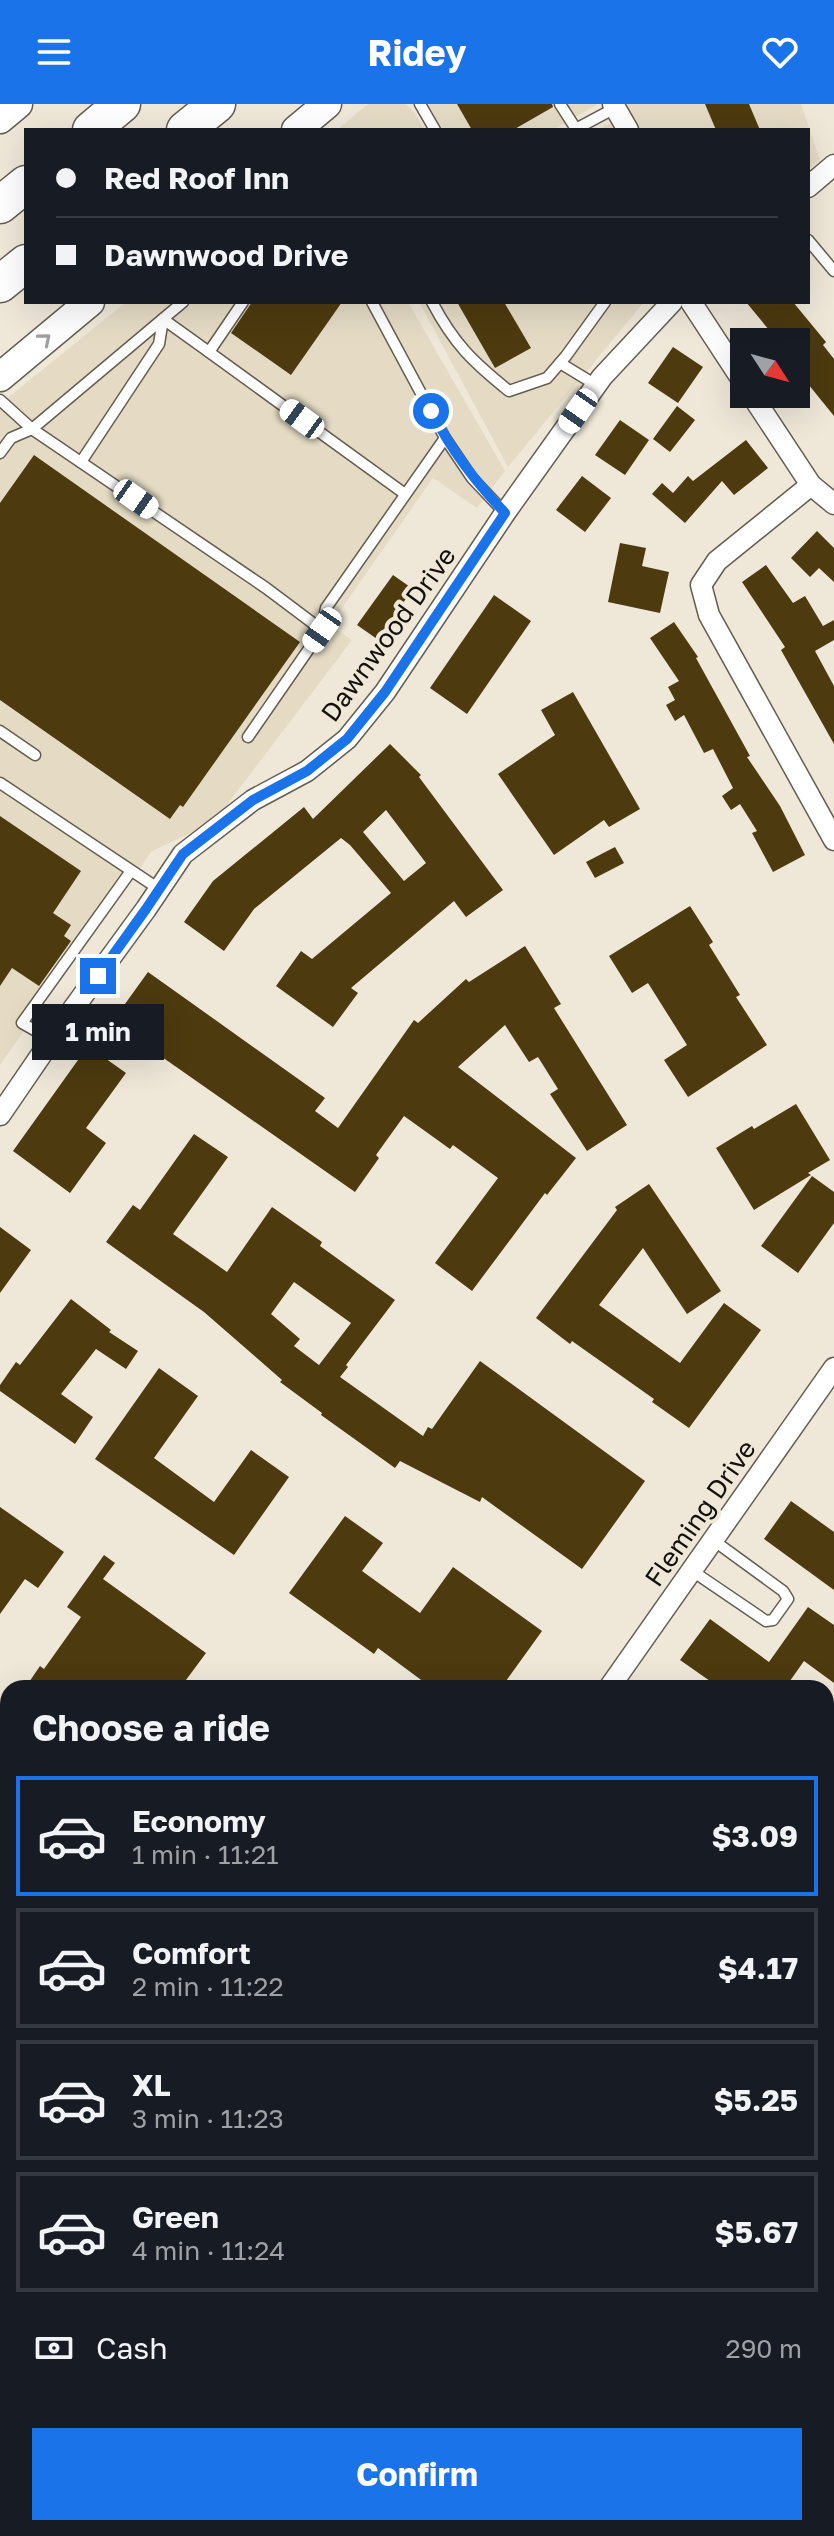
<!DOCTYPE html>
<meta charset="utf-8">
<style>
:root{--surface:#171b24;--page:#20242c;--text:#f1f3f6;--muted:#9ea1a6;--line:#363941;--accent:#1a73e8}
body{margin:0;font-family:"Golos Text",sans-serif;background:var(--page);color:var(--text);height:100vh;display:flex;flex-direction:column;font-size:30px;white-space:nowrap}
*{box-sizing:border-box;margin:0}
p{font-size:26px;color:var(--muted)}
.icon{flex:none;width:44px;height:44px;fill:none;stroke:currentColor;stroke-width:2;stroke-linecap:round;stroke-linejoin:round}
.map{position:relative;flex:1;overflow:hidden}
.side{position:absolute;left:0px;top:1576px;width:834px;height:856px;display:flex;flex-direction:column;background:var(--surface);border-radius:24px 24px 0 0;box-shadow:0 8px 32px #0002}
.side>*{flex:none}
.hud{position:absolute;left:24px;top:24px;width:786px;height:176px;border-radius:0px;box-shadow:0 8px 32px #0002;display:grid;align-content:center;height:176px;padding:0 32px;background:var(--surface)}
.needle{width:52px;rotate:126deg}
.controls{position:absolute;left:730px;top:224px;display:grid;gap:16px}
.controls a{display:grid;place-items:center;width:80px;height:80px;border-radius:0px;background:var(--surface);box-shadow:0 8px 32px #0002;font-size:40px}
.end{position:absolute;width:36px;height:36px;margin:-18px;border:10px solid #1a73e8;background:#fff;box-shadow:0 0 0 4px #fff}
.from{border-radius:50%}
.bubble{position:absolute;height:56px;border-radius:0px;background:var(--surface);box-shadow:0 8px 32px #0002;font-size:26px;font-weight:700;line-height:56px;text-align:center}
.car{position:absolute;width:24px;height:48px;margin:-24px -12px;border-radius:10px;box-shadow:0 0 6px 2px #0007;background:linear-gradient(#fff 24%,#345 0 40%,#fff 0 76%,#345 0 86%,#fff 0)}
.hud b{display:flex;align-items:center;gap:28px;height:76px;font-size:30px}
.hud b+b{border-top:2px solid var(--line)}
.hud i{width:20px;height:20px;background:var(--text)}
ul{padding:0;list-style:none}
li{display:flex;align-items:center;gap:24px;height:120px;margin:0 16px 12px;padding:0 16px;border:4px solid var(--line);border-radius:0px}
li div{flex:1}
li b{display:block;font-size:30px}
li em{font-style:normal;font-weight:700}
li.active{border-color:var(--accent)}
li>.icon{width:72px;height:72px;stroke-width:1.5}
h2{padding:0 32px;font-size:36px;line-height:96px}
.pay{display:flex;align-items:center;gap:20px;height:88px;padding:0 32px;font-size:30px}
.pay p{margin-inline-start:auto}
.button{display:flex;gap:16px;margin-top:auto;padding:16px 32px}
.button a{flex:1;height:92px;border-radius:0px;background:var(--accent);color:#fff;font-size:32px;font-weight:700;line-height:92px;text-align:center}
header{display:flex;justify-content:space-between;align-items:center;height:104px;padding:0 32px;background:var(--accent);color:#fff;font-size:36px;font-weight:700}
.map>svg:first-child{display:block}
</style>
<header><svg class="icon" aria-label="menu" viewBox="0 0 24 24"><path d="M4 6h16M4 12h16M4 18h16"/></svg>Ridey<svg class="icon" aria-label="heart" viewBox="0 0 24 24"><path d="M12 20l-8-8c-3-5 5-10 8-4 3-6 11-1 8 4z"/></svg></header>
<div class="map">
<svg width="834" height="2432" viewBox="0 0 834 2432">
<rect width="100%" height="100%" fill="#efe8d9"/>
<!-- built -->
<g fill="#e5dbc5">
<polygon points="368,0 405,0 413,7 425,26 337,26"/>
<polygon points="428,0 598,0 552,26 443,26"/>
<polygon points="626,0 801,0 820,56 808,65 808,26 597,26 630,9"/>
<polygon points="126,198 408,198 505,367 477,404 433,374 330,521 352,536 214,718 152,747 0,961 0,300"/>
<polygon points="419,198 644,198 508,363"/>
<polygon points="0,2201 8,2202 8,2424 313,2424 307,2432 0,2432"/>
</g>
<!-- building -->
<g fill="#4d3a0f" fill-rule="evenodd">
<polygon points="457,0 552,0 553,3 513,26 472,26"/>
<polygon points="705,0 749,0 760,26 716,26"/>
<polygon points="252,198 342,198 291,271 231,229"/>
<polygon points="457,198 504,198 531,244 495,264"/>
<polygon points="746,198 793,198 826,238 823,241 834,255 834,312 800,270 803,268 796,259 796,238 779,238"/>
<polygon points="673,243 703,263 678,299 648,279"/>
<polygon points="677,302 695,316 670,348 653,335"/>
<polygon points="620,316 649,336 625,371 595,351"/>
<polygon points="746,336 768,364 734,391 722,377 685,419 652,390 662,379 673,389 688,372 693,377"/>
<polygon points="34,351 300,538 183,703 180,701 170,715 0,596 0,399"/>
<polygon points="582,372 611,394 585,428 556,406"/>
<polygon points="817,427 834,444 834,478 819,464 810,473 791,454"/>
<polygon points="620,439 646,444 642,462 669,468 660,509 608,498"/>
<polygon points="766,461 793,499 805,492 823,522 834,516 834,536 815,547 834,582 834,640 781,546 785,543 742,478"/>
<polygon points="393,471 413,485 377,535 357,521"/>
<polygon points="494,491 531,517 467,610 430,584"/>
<polygon points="674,518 698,553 696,554 750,652 747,653 780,702 805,751 773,768 752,729 757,727 740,700 731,706 722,692 733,684 713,645 704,649 684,611 675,617 666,601 675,596 668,583 679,577 650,534"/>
<polygon points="573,588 640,705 609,723 604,716 554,751 498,670 555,631 541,606"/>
<path d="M390 640 421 671 419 673 503 786 466 813 454 797 351 884 358 889 333 923 276 882 301 847 312 855 391 789 350 741 341 734 254 805 224 847 184 818 213 777 304 703 313 715ZM386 706 426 759 404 777 363 728Z"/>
<polygon points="0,712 81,767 53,809 71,821 64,832 71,837 39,882 12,864 0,882"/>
<polygon points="615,743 624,759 595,774 586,758"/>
<polygon points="690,802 713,838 709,841 740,891 736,893 767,941 688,993 664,956 687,941 648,879 632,889 609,852"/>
<polygon points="525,842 561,900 554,904 627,1021 587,1047 550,990 558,985 538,953 529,958 505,921 458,963 576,1054 547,1091 545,1089 472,1187 435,1159 498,1074 453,1041 450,1045 404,1012 376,1051 379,1054 355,1088 112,918 148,868 325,994 315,1007 338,1024 414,916 418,919 466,875 469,878"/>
<polygon points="88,942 126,969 86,1024 106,1039 70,1089 13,1047"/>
<polygon points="796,1000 830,1056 808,1069 811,1071 754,1106 716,1044 752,1022 754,1025"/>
<path d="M194 1030 228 1053 173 1130 227 1168 272 1103 322 1138 320 1142 395 1196 346 1261 348 1263 340 1273 423 1332 428 1323 432 1325 480 1257 645 1377 582 1465 482 1393 480 1398 400 1357 395 1364 321 1311 322 1309 280 1278 282 1276 204 1208 106 1138 133 1101 140 1106ZM294 1178 351 1219 319 1261 294 1242 300 1235 271 1210Z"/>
<polygon points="812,1072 834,1088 834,1119 798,1169 761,1142"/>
<polygon points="649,1080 721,1187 687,1210 643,1144 599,1201 680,1259 724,1199 761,1226 689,1324 652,1298 654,1295 572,1237 570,1240 536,1214 617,1106 615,1103"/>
<polygon points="0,1123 31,1146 0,1189"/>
<polygon points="71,1195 111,1226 109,1228 138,1247 126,1265 96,1245 61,1290 93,1313 75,1340 0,1287 0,1281 16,1258 20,1261"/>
<polygon points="159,1264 198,1292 154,1354 214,1398 251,1346 289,1373 234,1451 95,1355"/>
<polygon points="791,1397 834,1428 834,1486 764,1435"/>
<polygon points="0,1403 64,1448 38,1484 25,1475 0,1510"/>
<polygon points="345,1412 383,1439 362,1467 420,1509 453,1463 542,1527 501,1584 432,1584 378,1544 374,1550 289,1489"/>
<polygon points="104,1451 115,1459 103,1475 206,1549 180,1584 25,1584 40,1562 44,1565 81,1513 67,1503"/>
<polygon points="808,1503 834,1521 834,1579 804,1557 785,1584 720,1584 680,1556 710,1515 769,1558"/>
</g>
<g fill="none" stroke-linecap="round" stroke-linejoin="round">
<!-- service casing -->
<g stroke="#645e51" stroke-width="13">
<g id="service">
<polyline points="420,0 435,26"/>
<polyline points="560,0 576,25"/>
<polyline points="574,26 615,4"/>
<polyline points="808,136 834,167"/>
<path d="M432 198C454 240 473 258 509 287L547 274 566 252 605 198"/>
<polyline points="209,248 405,390"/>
<polyline points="560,259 596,281"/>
<polyline points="0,296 32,325 266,484 322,526"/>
<polyline points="445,334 472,374 505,409"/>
<polyline points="0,349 11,334 32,325 183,198"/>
<polyline points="81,358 159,240 163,215 209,248 243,198"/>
<polyline points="0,627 35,651"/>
<polyline points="248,633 322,526 326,504 445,334 372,198"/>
<polyline points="0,679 159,785"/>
<polyline points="52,936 22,919 131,767"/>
<polyline points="691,1466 766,1517 773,1516 788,1495 783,1487 713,1436"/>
<polyline points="393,2424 404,2432"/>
<polyline points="120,2432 126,2424"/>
<polyline points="280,2432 285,2424"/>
<polyline points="374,2432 380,2424"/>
<polyline points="524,2432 530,2424"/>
</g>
</g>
<!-- minor casing -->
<g stroke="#645e51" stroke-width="23">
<g id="minor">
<polyline points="613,0 628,26"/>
<polyline points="808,83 834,61"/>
<polyline points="691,198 744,279"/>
<polyline points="751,290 811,381 834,400"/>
<polyline points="811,381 717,457 701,481 709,511 834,736"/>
<polyline points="0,1011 65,916 146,805 183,750 253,696 307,667 347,635 385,588 505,409 602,273 672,198"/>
<polyline points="609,1584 834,1264"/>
</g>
</g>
<!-- tertiary casing -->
<g stroke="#645e51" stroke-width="27">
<polyline id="tertiary" points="0,1983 8,1989"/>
</g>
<!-- secondary casing -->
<g stroke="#645e51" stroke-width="31">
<g id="secondary">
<polyline points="0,15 18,0"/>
<polyline points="296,26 327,0"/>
<polyline points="0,273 90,198"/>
</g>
</g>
<!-- primary casing -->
<g stroke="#645e51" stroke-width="33">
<g id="primary">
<polyline points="0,2151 8,2152"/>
<polyline points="647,2424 658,2432"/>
</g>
</g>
<!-- motorway casing -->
<g stroke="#645e51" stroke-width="39">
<g id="motorway">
<polyline points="91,26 122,0"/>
<polyline points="185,26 217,0"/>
<polyline points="0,101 26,80"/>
<polyline points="0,180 26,159"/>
</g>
</g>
<!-- service -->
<use href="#service" stroke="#fff" stroke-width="10"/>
<!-- minor -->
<use href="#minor" stroke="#fff" stroke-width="20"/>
<!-- tertiary -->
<use href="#tertiary" stroke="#fff" stroke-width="24"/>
<!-- secondary -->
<use href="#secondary" stroke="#fff" stroke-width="28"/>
<!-- primary -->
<use href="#primary" stroke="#fff" stroke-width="30"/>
<!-- motorway -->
<use href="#motorway" stroke="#fff" stroke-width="36"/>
</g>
<!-- one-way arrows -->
<defs><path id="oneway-chevron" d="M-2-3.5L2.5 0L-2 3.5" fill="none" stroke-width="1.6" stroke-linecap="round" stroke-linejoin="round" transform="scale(2)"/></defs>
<use stroke="#a1a09e" href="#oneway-chevron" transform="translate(45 235) rotate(-40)"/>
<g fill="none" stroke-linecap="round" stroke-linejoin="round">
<!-- route -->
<path stroke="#1a73e8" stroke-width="10" d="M98 872 146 805 183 750 253 696 307 667 347 635 385 588 505 409C474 376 452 347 431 307"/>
</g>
<g text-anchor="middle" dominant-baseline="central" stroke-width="8" stroke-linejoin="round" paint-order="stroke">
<!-- street labels -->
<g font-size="26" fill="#14110c" stroke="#efe8d9">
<text transform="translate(388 530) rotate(-54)">Dawnwood Drive</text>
<text transform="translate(700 1409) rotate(-55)">Fleming Drive</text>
</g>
</g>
</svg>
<div class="controls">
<a><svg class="needle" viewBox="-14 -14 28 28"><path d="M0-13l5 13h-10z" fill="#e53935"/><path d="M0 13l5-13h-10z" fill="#9ea1a6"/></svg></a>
</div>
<i class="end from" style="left:431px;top:307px"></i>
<i class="end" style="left:98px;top:872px"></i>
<div class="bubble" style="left:32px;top:900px;width:132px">1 min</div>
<i class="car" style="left:578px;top:307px;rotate:215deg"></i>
<i class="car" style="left:302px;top:315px;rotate:306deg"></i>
<i class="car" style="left:136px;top:395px;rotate:125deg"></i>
<i class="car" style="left:322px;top:526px;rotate:215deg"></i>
<div class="hud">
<b><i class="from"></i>Red Roof Inn</b>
<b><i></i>Dawnwood Drive</b>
</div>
<section class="side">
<h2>Choose a ride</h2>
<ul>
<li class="active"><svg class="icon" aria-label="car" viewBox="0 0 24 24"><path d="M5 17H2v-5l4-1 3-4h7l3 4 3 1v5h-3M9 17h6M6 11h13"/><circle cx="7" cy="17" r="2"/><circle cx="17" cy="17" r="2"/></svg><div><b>Economy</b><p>1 min · 11:21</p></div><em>$3.09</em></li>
<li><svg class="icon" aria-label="car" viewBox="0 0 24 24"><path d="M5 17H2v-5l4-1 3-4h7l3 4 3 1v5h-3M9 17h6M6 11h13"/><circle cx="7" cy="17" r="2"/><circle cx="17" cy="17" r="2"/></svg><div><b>Comfort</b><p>2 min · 11:22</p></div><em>$4.17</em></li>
<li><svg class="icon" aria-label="car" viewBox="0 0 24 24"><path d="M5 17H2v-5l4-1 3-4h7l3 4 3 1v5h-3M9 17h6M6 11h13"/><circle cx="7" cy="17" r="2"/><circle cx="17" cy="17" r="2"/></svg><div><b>XL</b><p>3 min · 11:23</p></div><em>$5.25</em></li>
<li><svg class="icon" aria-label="car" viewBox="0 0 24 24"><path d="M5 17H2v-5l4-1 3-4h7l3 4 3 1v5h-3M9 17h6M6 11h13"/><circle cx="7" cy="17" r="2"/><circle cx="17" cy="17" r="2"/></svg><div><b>Green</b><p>4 min · 11:24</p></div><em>$5.67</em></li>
</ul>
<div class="pay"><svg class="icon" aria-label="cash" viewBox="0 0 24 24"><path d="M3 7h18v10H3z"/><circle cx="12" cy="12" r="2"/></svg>Cash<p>290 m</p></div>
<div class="button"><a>Confirm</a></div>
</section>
</div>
